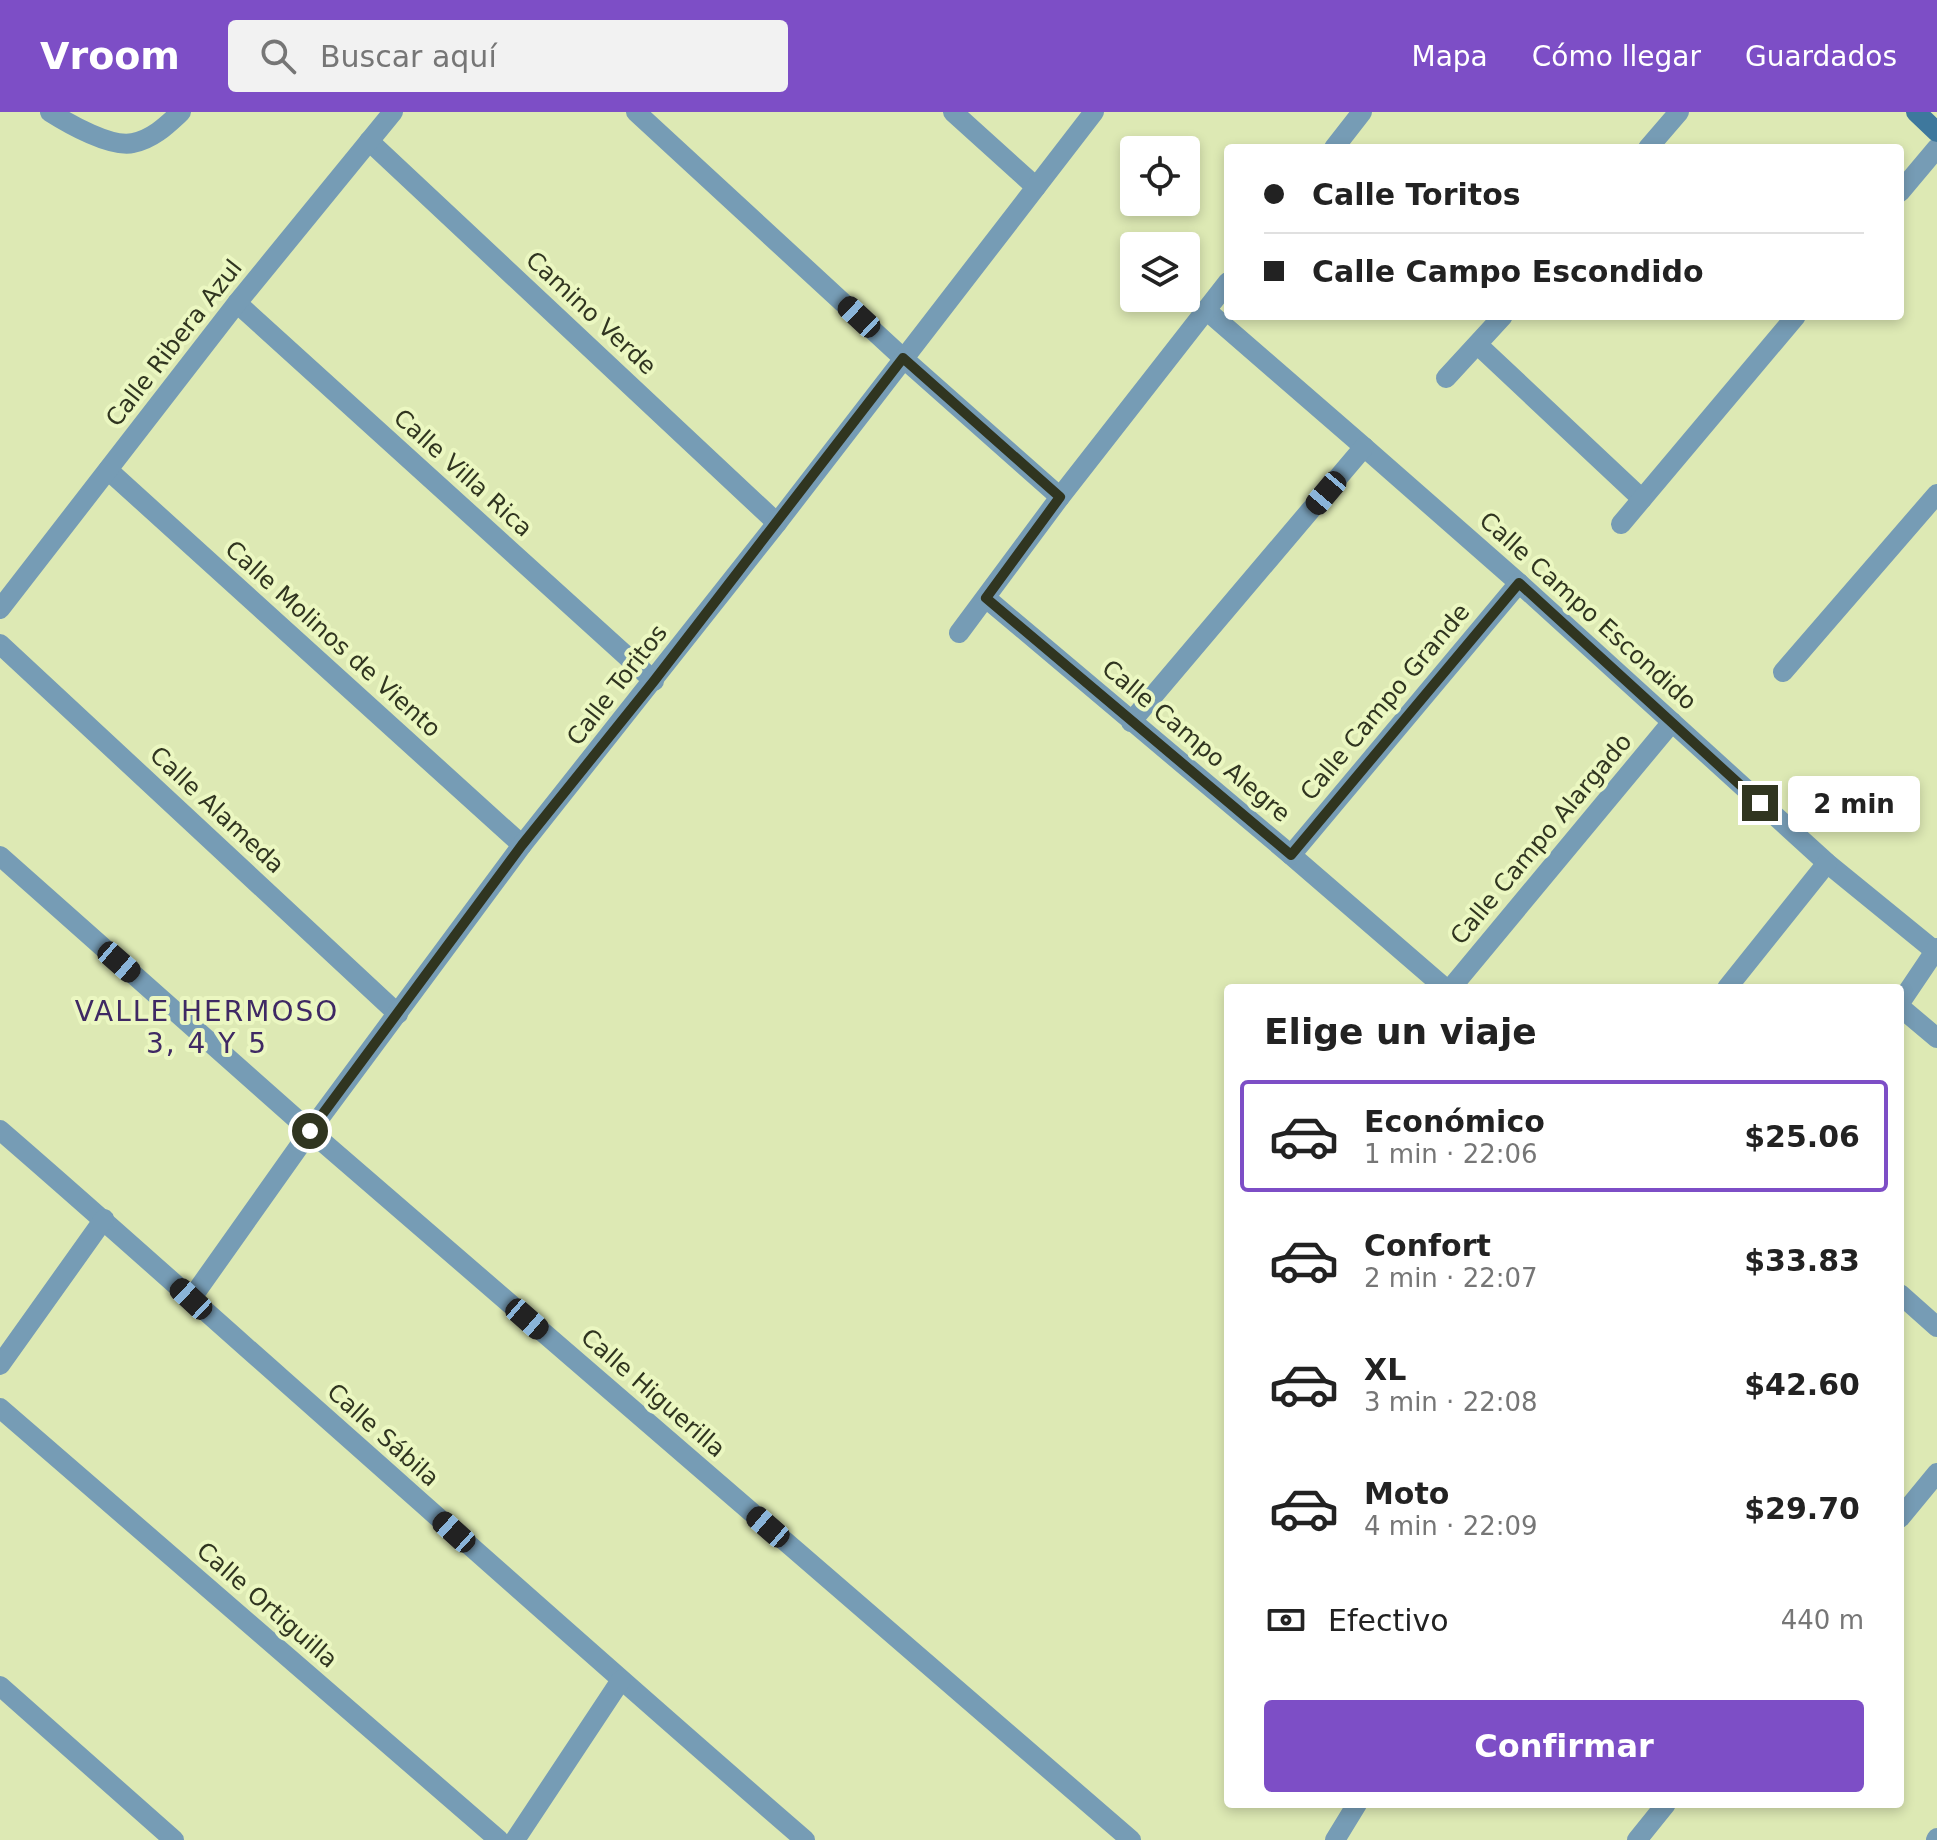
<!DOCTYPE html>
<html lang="es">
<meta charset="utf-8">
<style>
:root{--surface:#fff;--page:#f2f2f2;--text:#222;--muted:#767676;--line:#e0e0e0;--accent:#7d4ec6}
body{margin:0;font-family:"DejaVu Sans",sans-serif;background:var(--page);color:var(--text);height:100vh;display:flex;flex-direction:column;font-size:30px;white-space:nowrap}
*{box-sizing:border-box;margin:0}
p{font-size:26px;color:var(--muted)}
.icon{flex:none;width:44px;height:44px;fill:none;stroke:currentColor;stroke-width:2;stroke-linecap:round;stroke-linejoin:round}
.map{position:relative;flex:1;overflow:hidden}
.side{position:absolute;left:1224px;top:872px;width:680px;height:824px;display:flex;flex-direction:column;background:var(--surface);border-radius:8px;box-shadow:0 4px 12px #0003}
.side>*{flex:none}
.banner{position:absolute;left:1224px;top:32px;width:680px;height:176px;border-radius:8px;box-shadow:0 4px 12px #0003;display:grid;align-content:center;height:176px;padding:0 40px;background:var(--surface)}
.fabs{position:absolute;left:1120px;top:24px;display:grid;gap:16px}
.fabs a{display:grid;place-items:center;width:80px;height:80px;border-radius:8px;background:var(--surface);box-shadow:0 4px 12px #0003;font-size:40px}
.end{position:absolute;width:36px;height:36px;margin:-18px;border:10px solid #303520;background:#fff;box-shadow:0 0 0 4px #fff}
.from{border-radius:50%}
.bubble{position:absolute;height:56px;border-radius:8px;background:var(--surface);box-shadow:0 4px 12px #0003;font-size:26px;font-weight:600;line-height:56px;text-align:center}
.car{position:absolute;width:24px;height:48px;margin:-24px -12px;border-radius:10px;box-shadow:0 0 6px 2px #0007;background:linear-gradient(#222 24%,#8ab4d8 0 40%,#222 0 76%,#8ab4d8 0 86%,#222 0)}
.banner b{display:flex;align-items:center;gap:28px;height:76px;font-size:30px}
.banner b+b{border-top:2px solid var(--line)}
.banner i{width:20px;height:20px;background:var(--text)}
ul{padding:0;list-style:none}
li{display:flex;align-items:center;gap:24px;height:112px;margin:0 16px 12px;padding:0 24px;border:4px solid transparent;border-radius:8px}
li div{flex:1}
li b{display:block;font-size:30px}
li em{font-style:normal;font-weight:600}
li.selected{border-color:var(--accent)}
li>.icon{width:72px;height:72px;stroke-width:1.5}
h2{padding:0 40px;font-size:36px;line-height:96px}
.pay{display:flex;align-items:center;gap:20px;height:88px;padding:0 40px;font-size:30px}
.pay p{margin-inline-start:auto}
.cta{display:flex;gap:16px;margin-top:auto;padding:16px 40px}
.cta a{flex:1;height:92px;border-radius:8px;background:var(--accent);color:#fff;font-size:32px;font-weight:600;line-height:92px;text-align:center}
header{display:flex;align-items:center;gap:48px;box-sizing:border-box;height:112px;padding:0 40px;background:var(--accent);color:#fff}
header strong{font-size:38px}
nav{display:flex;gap:44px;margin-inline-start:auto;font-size:28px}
.search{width:560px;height:72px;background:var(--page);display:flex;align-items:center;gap:20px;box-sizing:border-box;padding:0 28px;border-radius:8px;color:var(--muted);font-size:30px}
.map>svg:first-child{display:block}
</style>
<header>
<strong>Vroom</strong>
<div class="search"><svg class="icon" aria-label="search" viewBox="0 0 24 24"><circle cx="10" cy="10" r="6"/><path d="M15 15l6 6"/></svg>Buscar aquí</div>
<nav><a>Mapa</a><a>Cómo llegar</a><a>Guardados</a></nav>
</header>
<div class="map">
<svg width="1937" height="1728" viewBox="0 0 1937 1728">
<rect width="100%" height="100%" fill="#dde9b4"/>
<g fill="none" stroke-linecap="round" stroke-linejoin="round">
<!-- street -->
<g stroke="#769cb5" stroke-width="20">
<path d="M50 0C69 12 111 36 133 31 153 27 167 13 181 0"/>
<polyline points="636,0 903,246 1060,385"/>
<polyline points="953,0 1036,75"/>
<polyline points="369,29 777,411"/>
<polyline points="1334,36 1362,0"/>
<polyline points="1648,36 1679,0"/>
<polyline points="1900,80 1937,36"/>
<polyline points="237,191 654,569"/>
<polyline points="1206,198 1364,335 1519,471 1827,751 1935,839"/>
<polyline points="1478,233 1642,387"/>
<polyline points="1446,266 1503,204"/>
<polyline points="108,358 522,733"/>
<polyline points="1621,412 1796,204"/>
<polyline points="986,486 1291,743 1445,876"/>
<polyline points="0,497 237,191 393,0"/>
<polyline points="959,521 1060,385 1228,170"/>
<polyline points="0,532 398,902"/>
<polyline points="1783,560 1937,382"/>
<polyline points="1131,610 1364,335"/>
<polyline points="1291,743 1519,471"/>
<polyline points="0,744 310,1019 1131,1728"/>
<polyline points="1451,876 1672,610"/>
<polyline points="1727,876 1827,751"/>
<polyline points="1900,891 1937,836"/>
<polyline points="1900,895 1937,926"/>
<path d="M0 1018C95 1100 188 1184 282 1267 456 1421 629 1576 805 1728"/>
<polyline points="1900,1182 1937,1215"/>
<polyline points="191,1187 310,1019 522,733 777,411 1094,0"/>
<polyline points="0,1253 104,1107"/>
<polyline points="0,1296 499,1728"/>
<polyline points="1900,1406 1937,1361"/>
<polyline points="0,1574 174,1728"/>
<polyline points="515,1728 621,1568"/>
<polyline points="1335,1728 1357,1692"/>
<polyline points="1637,1728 1666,1692"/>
<polyline points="1936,1728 1937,1726"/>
</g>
<!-- secondary -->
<polyline stroke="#3e789d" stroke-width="20" points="1916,0 1937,20"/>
</g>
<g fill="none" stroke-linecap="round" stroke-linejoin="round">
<!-- route -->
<polyline stroke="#303520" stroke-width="10" points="310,1019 522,733 654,569 903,246 1060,385 986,486 1291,743 1519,471 1760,691"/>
</g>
<g text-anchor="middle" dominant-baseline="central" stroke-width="8" stroke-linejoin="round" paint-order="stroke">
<!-- street labels -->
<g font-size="24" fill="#303520" stroke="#ebf7c1">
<text transform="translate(591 201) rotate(43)">Camino Verde</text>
<text transform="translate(174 231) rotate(-52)">Calle Ribera Azul</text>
<text transform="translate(463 361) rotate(42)">Calle Villa Rica</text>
<text transform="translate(1588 499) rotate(42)">Calle Campo Escondido</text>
<text transform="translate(333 527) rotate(42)">Calle Molinos de Viento</text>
<text transform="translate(617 573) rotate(-52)">Calle Toritos</text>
<text transform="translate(1385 590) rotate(-50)">Calle Campo Grande</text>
<text transform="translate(1196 629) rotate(40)">Calle Campo Alegre</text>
<text transform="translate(217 698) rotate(43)">Calle Alameda</text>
<text transform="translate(1541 727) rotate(-50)">Calle Campo Alargado</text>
<text transform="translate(653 1281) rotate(41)">Calle Higuerilla</text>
<text transform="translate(383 1323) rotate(42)">Calle Sábila</text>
<text transform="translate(267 1493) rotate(41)">Calle Ortiguilla</text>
</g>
<!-- quarter labels -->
<g font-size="28" letter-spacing="2" fill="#3f2964" stroke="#ebf7c1">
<text x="207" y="899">VALLE HERMOSO<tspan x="207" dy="32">3, 4 Y 5</tspan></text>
</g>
</g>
</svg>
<div class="fabs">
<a><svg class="icon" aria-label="locate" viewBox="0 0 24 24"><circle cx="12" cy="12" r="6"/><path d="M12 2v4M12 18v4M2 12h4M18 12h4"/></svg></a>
<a><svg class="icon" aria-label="layers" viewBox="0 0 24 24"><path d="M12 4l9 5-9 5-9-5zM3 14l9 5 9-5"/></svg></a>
</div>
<i class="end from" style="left:310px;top:1019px"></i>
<i class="end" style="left:1760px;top:691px"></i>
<div class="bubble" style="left:1788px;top:664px;width:132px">2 min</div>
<i class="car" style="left:859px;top:205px;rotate:313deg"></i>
<i class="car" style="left:1326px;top:381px;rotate:220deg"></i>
<i class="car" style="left:119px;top:850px;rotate:131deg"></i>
<i class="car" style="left:191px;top:1187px;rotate:313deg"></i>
<i class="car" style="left:527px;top:1207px;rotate:131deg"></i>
<i class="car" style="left:768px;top:1415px;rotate:311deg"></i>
<i class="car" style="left:454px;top:1420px;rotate:312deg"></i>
<div class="banner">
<b><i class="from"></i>Calle Toritos</b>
<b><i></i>Calle Campo Escondido</b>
</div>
<section class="side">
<h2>Elige un viaje</h2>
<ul>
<li class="selected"><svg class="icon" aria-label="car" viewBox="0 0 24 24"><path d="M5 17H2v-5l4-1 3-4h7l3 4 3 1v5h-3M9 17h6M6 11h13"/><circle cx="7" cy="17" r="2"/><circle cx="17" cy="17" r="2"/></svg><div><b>Económico</b><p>1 min · 22:06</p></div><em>$25.06</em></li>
<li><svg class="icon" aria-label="car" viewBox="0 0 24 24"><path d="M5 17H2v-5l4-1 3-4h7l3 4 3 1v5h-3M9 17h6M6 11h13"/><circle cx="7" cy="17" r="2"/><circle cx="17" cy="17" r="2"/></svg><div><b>Confort</b><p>2 min · 22:07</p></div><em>$33.83</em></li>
<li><svg class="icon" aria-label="car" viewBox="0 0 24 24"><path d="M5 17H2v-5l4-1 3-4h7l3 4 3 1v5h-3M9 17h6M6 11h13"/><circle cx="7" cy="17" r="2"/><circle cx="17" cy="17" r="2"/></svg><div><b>XL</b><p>3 min · 22:08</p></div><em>$42.60</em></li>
<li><svg class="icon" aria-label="car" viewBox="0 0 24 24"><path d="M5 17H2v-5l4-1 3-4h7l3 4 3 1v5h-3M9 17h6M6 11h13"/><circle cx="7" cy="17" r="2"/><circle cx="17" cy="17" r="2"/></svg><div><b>Moto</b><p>4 min · 22:09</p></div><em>$29.70</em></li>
</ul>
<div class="pay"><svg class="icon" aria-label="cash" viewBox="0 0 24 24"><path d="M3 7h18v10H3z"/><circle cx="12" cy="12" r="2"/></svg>Efectivo<p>440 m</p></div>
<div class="cta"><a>Confirmar</a></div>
</section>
</div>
